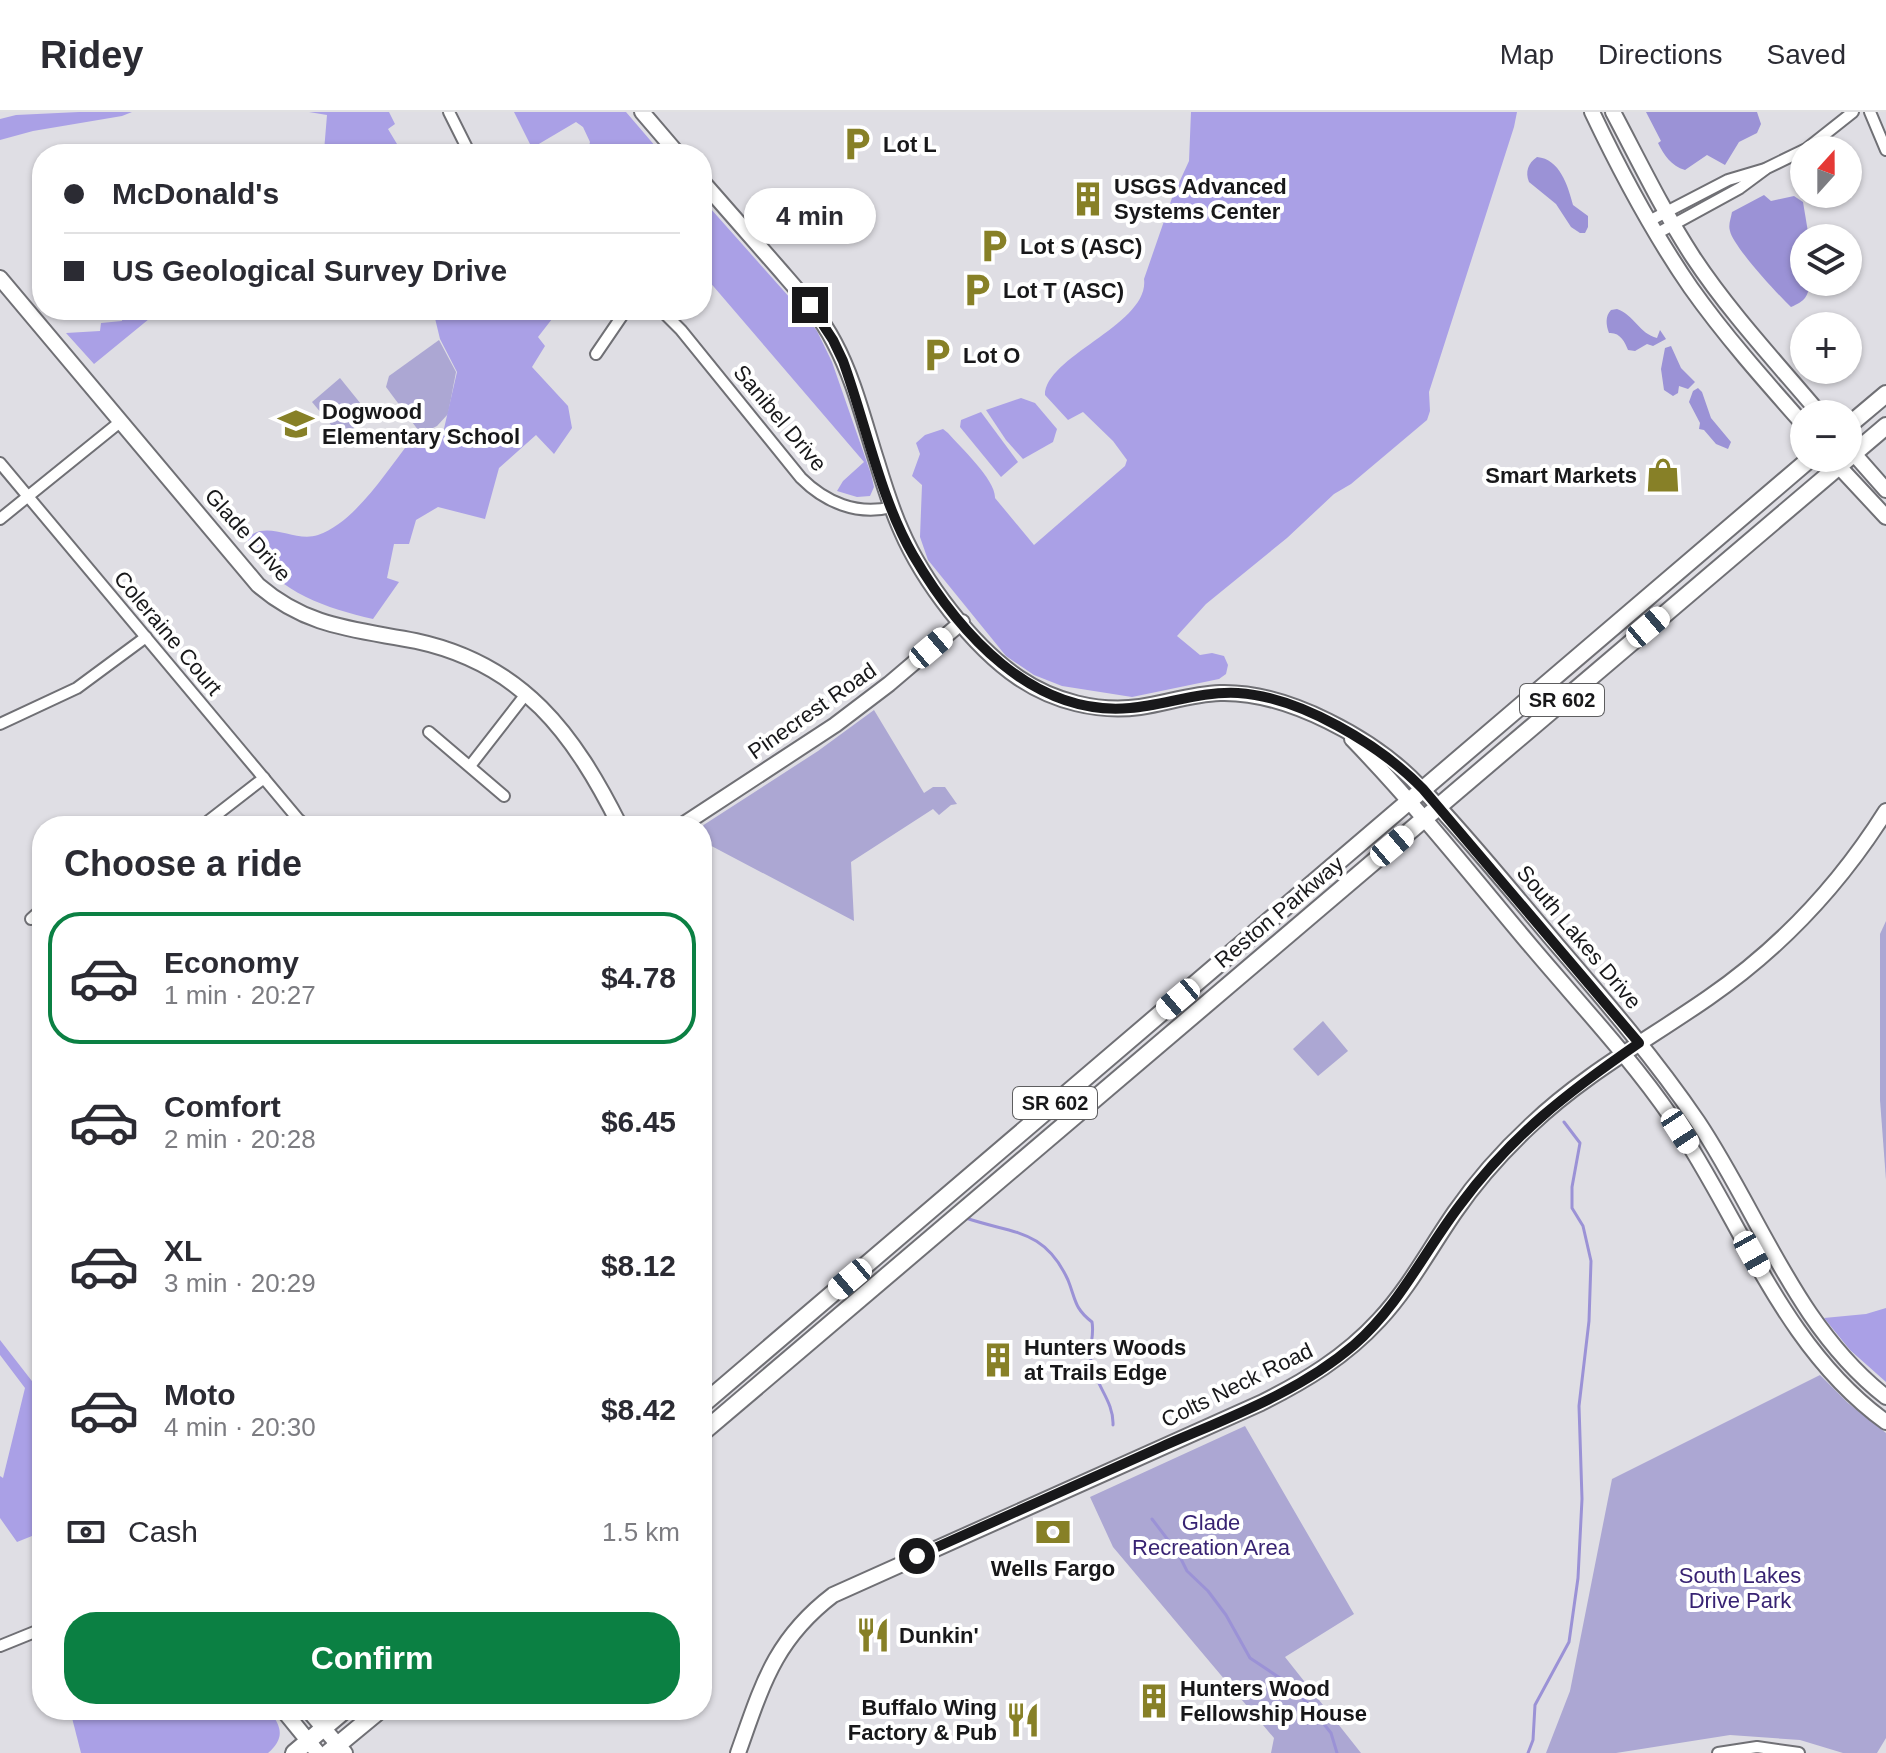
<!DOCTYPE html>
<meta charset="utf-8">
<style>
:root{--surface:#fff;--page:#f2f2f3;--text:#2b2b33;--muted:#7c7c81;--line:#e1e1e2;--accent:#0b8043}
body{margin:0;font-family:Helvetica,sans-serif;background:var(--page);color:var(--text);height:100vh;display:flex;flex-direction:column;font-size:30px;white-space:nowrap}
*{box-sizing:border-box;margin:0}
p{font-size:26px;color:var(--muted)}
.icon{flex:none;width:44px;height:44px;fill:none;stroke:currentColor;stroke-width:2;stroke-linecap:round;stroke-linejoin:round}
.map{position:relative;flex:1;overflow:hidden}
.details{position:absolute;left:32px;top:704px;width:680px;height:904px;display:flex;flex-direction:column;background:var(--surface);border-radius:32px;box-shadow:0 2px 6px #0004}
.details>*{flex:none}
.banner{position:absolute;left:32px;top:32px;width:680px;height:176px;border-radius:32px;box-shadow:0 2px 6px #0004;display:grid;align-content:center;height:176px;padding:0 32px;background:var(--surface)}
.needle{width:52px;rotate:21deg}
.controls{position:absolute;left:1790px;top:24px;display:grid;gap:16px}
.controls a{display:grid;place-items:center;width:72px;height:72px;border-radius:50%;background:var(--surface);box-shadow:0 2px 6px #0004;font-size:40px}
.end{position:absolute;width:36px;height:36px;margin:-18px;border:10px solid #18181a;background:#fff;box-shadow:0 0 0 4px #fff}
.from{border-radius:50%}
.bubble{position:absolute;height:56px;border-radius:28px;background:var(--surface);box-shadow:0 2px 6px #0004;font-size:26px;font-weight:600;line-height:56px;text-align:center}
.car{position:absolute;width:24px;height:48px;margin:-24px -12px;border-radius:10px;box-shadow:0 0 6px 2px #0007;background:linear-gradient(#fff 24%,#345 0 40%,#fff 0 76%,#345 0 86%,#fff 0)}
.banner b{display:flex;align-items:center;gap:28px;height:76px;font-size:30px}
.banner b+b{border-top:2px solid var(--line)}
.banner i{width:20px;height:20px;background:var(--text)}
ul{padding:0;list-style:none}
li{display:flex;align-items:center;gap:24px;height:132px;margin:0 16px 12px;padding:0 16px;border:4px solid transparent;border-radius:32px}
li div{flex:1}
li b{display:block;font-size:30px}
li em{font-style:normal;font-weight:600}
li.active{border-color:var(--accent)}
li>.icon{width:72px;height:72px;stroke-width:1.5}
h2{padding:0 32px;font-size:36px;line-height:96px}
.pay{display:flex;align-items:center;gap:20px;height:88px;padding:0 32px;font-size:30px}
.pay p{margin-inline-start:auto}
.primary-button{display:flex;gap:16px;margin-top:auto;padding:16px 32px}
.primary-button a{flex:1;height:92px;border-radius:32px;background:var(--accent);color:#fff;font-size:32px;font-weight:600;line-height:92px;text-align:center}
header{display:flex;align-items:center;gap:48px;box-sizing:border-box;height:112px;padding:0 40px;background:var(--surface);border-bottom:2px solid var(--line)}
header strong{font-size:38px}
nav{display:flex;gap:44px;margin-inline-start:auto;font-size:28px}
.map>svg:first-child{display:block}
</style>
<header>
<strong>Ridey</strong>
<nav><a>Map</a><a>Directions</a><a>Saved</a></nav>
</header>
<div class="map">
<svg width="1886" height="1641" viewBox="0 0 1886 1641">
<rect width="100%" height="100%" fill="#dfdee4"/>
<!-- green -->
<g fill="#aca7d3">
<polygon points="439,228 456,260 448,302 437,314 421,322 386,275 389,264"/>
<polygon points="340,266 369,302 342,326 312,290"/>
<polygon points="874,598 924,681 933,675 945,675 957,692 951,693 939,703 933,697 851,750 854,809 702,729 702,714 818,639"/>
<polygon points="1886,809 1886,1068 1880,988 1880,822"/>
<polygon points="1323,909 1348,939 1318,964 1293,937"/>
<polygon points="1820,1263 1848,1291 1886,1321 1886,1626 1877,1641 1843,1641 1800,1628 1730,1623 1616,1641 1546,1641 1570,1579 1612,1367"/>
<polygon points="1245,1314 1354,1502 1285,1545 1361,1641 1271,1641 1274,1626 1113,1435 1090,1385"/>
</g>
<!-- forest -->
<g fill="#aaa0e6">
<polygon points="79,0 132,0 122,4 33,19 0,28 0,7 16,3"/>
<polygon points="309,0 389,0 395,12 388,17 403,42 279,42 279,35 324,39 327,3"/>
<polygon points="514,0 626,0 662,42 587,42 590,30 583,15 576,10 532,36"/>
<path d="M1191 0H1517L1514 15 1429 280 1430 299 1427 308 1351 372 1334 382 1287 426 1206 492 1177 524 1200 543 1212 541 1224 544 1228 553 1226 562 1219 567 1132 585 1062 574 1034 563 1006 544 928 448 920 425 922 373 912 364 920 342 916 331 925 323 943 317 948 321C960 335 996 368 995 386L1034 433 1125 354 1127 348 1113 329 1083 300 1068 308 1045 283C1045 244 1150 212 1144 167L1172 86 1189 49Z"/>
<polygon points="702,87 799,196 817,219 832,250 871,362 874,375 870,384 857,385 837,379 843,369 864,350 702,161"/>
<polygon points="123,198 160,198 94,252 66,221 100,219 101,211 122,209"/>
<path d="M433 198H559L538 225 545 234 532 255 568 294 572 316 554 342 536 323 499 356 485 407 438 395 416 408 409 432H394L387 466 399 470 373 507C322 495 269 478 247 426 268 407 294 431 318 423 356 410 387 358 412 327L429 339 443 321 457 260 440 227Z"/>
<polygon points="1021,286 1035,291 1057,317 1053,330 1023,347 1006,328 986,298"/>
<polygon points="981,300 1018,350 1001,365 960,315 961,308"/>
<polygon points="1886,1196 1886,1270 1850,1238 1824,1206 1866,1202"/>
<polygon points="0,1228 42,1282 42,1420 17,1430 0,1406 0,1364 3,1366 25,1276 0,1243"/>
<path d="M70 1598H269C282 1615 285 1626 268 1641H81Z"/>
</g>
<!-- water -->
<g fill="#9b92d6">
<path d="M1646 0H1757L1761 12 1757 21 1739 30 1725 53 1707 43 1685 58C1671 54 1664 43 1658 31L1661 29Z"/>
<path d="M1537 45C1560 47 1568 74 1573 93L1588 104V115L1585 121H1580L1571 115 1556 92 1529 70C1525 60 1528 51 1537 45Z"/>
<path d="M1764 83 1771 89 1794 84 1803 90 1809 126H1804V170H1810C1808 185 1805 189 1791 195 1778 183 1733 134 1730 119 1728 113 1731 106 1732 100Z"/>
<path d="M1617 197C1634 203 1640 222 1657 226L1660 218 1666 227 1653 234 1647 232 1635 239 1628 238C1625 230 1620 220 1609 221 1606 213 1605 204 1611 198Z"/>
<polygon points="1671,234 1681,256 1695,270 1688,277 1679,274 1678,281 1673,284 1664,278 1661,257 1665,236"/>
<polygon points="1698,276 1702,280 1711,306 1731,330 1728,337 1716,332 1704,318 1699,317 1700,311 1689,290 1693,279"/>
</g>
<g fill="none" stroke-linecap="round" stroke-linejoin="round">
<!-- stream -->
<g stroke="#9b92d6" stroke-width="3">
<path d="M966 1106C1012 1122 1044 1116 1068 1168 1076 1188 1074 1196 1092 1210 1095 1226 1087 1238 1092 1254 1098 1276 1114 1291 1113 1313"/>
<polyline points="1152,1407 1178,1441 1187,1459 1208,1479 1226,1503 1250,1546 1289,1572 1308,1592 1331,1621 1337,1641"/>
<polyline points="1528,1641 1533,1628 1535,1593 1569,1530 1578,1466 1582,1387 1579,1294 1589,1209 1591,1149 1583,1114 1572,1096 1572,1075 1580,1031 1564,1010"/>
</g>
<!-- street casing -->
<g stroke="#707075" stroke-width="14">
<g id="street">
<polyline points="449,0 470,42"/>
<polyline points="1870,0 1886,38"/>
<polyline points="1805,38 1853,0"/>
<polyline points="1649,109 1728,68 1765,57"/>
<polyline points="1656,122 1740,76 1767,56 1804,38"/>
<path d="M661 198 681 218 801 366C825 390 857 404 892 395"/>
<polyline points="596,242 626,198"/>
<polyline points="0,351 298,707 307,714"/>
<polyline points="0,407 120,310"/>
<polyline points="0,612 77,576 146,525"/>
<polyline points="429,620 504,684"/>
<polyline points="470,654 526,582"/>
<polyline points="202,714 264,666"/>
<polyline points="31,807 42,797"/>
<polyline points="0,1534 42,1517"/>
<polyline points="1718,1641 1757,1635 1799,1641"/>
</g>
</g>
<!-- secondary casing -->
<g stroke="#707075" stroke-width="18">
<g id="secondary">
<polyline points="642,0 678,42"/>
<path d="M1592 0C1621 61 1653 121 1691 176 1725 224 1765 269 1804 313"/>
<path d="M1613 0C1639 49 1663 99 1693 145 1730 201 1777 251 1820 302"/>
<path d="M702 69C728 99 754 128 780 158 800 181 820 203 834 230 854 267 864 310 877 350 884 373 891 396 901 418 923 469 972 534 1019 566 1053 589 1098 601 1140 595 1167 591 1192 582 1220 581 1287 579 1375 627 1420 675 1468 725 1512 780 1557 833 1606 890 1655 947 1698 1010 1760 1103 1796 1215 1886 1285"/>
<path d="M0 166 258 473C308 516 355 517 416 529 523 552 574 622 620 714"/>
<polyline points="1848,335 1886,378"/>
<polyline points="1831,346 1886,405"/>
<path d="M1352 627C1415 692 1472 764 1530 833 1578 890 1630 945 1672 1006 1742 1109 1782 1235 1886 1310"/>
<polyline points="681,714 835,613 889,572 962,510"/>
<polyline points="283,1598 318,1641"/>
<polyline points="308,1598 345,1641"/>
<path d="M738 1641C762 1574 774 1528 833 1483L1261 1291C1305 1269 1345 1245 1379 1208 1409 1176 1430 1136 1455 1100 1477 1068 1503 1039 1531 1013 1583 963 1649 927 1708 886 1779 837 1840 772 1886 699"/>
</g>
</g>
<!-- primary casing -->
<g stroke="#707075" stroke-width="20">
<g id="primary">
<polyline points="1848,314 1886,282"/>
<polyline points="702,1293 1811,346"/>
<polyline points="702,1321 1886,314"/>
<polyline points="294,1641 345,1598"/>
<polyline points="328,1641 380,1598"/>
</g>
</g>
<!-- street -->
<use href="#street" stroke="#fff" stroke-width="10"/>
<!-- secondary -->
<use href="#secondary" stroke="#fff" stroke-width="14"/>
<!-- primary -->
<use href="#primary" stroke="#fff" stroke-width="16"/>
</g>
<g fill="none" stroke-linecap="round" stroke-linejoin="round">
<!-- route -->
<path stroke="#18181a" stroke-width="10" d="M810 193 833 228 843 249C866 312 880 386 913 443 958 520 1032 605 1130 596 1166 593 1200 579 1238 581 1301 585 1380 633 1423 677L1639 931C1568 980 1512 1023 1460 1093 1424 1140 1399 1194 1354 1233 1298 1281 1227 1306 1161 1335 1080 1371 998 1408 917 1444"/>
</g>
<!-- icons -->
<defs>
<g id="parking-bare" transform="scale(2.76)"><path d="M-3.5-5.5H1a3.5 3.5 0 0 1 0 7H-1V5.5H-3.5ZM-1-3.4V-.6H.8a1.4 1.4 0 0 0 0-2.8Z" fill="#878027" stroke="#fff" stroke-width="2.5" paint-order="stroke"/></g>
<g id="building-bare" transform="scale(2.76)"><path d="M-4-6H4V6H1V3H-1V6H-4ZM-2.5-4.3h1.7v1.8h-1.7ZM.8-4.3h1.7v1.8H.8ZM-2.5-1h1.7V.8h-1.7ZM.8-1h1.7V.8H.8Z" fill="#878027" stroke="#fff" stroke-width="2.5" paint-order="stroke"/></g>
<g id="school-bare" transform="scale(2.76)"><path d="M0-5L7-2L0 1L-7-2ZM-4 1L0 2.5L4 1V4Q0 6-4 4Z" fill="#878027" stroke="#fff" stroke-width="2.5" paint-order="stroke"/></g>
<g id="shop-bare" transform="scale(2.76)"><path d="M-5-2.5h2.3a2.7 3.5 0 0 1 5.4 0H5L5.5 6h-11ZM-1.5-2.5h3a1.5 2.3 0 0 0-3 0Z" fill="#878027" stroke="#fff" stroke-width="2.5" paint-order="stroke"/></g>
<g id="bank-bare" transform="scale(2.76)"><path d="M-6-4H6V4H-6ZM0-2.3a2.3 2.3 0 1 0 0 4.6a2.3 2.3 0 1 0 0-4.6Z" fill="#878027" stroke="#fff" stroke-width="2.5" paint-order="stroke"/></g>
<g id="restaurant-bare" transform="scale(2.76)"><path d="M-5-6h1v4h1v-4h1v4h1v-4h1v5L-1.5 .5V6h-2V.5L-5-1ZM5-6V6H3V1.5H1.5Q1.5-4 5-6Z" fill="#878027" stroke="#fff" stroke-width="2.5" paint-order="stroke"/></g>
</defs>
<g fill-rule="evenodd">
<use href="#parking-bare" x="857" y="32"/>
<use href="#building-bare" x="1088" y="87"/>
<use href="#parking-bare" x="994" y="134"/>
<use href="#parking-bare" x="977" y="178"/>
<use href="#parking-bare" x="937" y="243"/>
<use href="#school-bare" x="296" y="312"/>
<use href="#shop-bare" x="1663" y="363"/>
<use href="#building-bare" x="998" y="1248"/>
<use href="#bank-bare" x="1053" y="1420"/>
<use href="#restaurant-bare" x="873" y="1523"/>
<use href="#building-bare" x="1154" y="1589"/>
<use href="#restaurant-bare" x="1023" y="1608"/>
</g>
<g text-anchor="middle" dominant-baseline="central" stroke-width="8" stroke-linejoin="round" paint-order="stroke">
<!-- shield labels -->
<g fill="#fff" stroke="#5d5d5f" stroke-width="2">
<rect x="1520" y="572" width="84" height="32" rx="6"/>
<rect x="1013" y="975" width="84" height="32" rx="6"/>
</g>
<g font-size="20" font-weight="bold" fill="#18181a">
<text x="1562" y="588">SR 602</text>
<text x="1055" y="991">SR 602</text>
</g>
<!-- poi labels -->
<g font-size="22" font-weight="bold" fill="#18181a" stroke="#fff" text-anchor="start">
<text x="883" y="32">Lot L</text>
<text x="1114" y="74">USGS Advanced<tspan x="1114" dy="25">Systems Center</tspan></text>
<text x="1020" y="134">Lot S (ASC)</text>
<text x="1003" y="178">Lot T (ASC)</text>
<text x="963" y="243">Lot O</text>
<text x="322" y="299">Dogwood<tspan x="322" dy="25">Elementary School</tspan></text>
<text x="1637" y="363" text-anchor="end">Smart Markets</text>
<text x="1024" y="1235">Hunters Woods<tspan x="1024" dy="25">at Trails Edge</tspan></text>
<text x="1053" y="1456" text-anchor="middle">Wells Fargo</text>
<text x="899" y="1523">Dunkin'</text>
<text x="1180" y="1576">Hunters Wood<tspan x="1180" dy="25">Fellowship House</tspan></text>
<text x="997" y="1595" text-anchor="end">Buffalo Wing<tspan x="997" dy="25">Factory &amp; Pub</tspan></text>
</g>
<!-- street labels -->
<g font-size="22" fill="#18181a" stroke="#fff">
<text transform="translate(780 306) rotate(50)">Sanibel Drive</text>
<text transform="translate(248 423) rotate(48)">Glade Drive</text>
<text transform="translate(168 521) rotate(50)">Coleraine Court</text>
<text transform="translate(812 599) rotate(-35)">Pinecrest Road</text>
<text transform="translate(1279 800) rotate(-40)">Reston Parkway</text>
<text transform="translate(1579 825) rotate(50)">South Lakes Drive</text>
<text transform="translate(1237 1273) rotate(-26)">Colts Neck Road</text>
</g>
<!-- park labels -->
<g font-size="22" fill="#382373" stroke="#fff">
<text x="1211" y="1410">Glade<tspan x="1211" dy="25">Recreation Area</tspan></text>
<text x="1740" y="1463">South Lakes<tspan x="1740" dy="25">Drive Park</tspan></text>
</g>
</g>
</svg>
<div class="controls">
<a><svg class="needle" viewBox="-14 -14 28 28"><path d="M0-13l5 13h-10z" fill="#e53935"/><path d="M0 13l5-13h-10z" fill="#7c7c81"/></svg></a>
<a><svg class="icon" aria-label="layers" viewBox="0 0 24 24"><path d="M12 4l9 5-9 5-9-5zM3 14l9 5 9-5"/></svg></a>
<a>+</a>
<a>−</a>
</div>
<i class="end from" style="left:917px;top:1444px"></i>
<i class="end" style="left:810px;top:193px"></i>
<div class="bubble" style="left:744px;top:76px;width:132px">4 min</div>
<i class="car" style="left:1648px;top:515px;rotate:50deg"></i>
<i class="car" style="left:931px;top:536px;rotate:50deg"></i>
<i class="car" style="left:1392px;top:734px;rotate:50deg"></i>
<i class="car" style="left:1178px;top:887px;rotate:230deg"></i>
<i class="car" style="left:1680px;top:1019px;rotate:147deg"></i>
<i class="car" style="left:1752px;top:1142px;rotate:151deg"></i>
<i class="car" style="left:850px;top:1167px;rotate:230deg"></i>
<div class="banner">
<b><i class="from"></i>McDonald's</b>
<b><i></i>US Geological Survey Drive</b>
</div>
<section class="details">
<h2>Choose a ride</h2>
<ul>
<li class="active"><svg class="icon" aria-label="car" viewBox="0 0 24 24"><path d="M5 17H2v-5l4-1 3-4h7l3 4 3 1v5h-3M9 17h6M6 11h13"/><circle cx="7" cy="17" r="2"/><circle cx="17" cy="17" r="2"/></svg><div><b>Economy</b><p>1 min · 20:27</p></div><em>$4.78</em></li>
<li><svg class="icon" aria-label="car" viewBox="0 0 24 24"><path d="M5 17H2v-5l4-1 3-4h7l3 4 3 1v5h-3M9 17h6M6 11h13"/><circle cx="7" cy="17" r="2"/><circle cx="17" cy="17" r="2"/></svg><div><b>Comfort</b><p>2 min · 20:28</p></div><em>$6.45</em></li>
<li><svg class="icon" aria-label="car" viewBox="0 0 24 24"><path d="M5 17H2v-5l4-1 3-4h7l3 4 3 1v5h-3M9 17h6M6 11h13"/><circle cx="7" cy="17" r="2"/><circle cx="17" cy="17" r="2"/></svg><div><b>XL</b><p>3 min · 20:29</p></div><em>$8.12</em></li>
<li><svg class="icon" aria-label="car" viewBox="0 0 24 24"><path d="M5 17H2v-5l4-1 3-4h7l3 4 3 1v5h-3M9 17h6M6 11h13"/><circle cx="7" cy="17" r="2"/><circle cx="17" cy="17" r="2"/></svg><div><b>Moto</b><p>4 min · 20:30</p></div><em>$8.42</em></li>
</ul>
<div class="pay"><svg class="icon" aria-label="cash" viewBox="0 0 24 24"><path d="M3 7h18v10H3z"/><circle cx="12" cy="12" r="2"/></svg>Cash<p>1.5 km</p></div>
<div class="primary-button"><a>Confirm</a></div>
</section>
</div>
